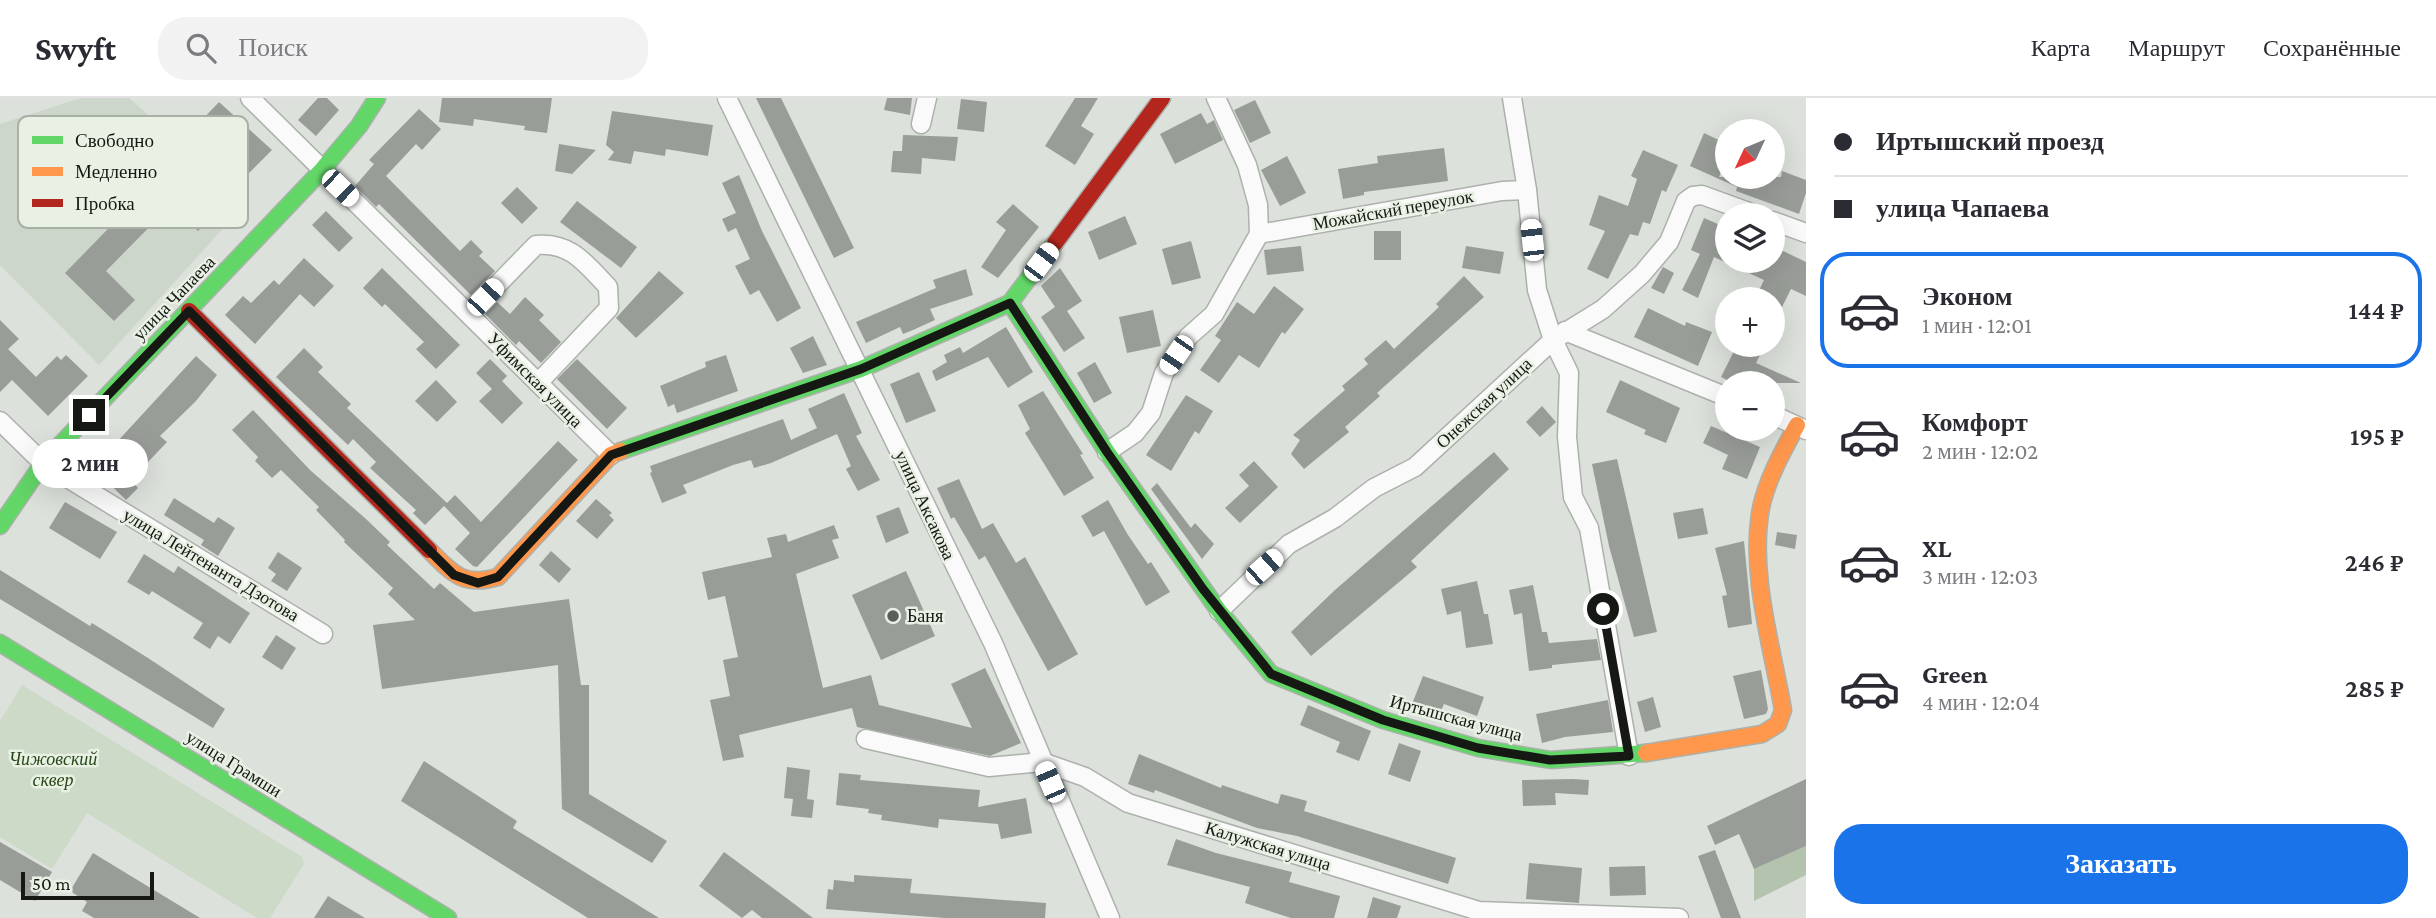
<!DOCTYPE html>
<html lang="ru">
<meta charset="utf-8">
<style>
:root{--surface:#fff;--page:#f2f2f3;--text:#2b2b33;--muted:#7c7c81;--line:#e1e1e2;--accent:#1a73e8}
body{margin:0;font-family:"Crimson Pro",serif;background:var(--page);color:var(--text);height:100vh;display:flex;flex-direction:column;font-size:26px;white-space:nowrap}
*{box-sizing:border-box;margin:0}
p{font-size:23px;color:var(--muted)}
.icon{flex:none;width:38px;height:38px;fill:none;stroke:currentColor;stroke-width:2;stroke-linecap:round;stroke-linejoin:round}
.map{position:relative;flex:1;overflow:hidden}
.details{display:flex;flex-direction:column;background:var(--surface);width:630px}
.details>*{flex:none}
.banner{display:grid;align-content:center;height:154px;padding:0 28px;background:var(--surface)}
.needle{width:46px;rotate:226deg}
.fabs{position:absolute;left:1715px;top:21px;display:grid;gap:14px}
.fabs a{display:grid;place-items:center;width:70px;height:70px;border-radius:50%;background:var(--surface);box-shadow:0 7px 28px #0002;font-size:35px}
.scale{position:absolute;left:21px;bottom:18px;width:133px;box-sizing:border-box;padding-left:7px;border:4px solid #161814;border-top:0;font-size:19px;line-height:24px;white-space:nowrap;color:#161814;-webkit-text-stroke:5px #e9f1e5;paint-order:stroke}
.end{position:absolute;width:32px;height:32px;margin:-16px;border:9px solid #161814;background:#fff;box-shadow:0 0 0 4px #fff}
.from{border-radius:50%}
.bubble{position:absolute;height:49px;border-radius:24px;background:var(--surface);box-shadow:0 7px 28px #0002;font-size:23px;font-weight:600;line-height:49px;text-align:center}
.car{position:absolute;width:21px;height:42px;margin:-21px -10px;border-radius:9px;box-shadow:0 0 5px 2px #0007;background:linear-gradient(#fff 24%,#345 0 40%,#fff 0 76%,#345 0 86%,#fff 0)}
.banner b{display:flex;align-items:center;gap:24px;height:66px;font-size:26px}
.banner b+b{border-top:2px solid var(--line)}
.banner i{width:18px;height:18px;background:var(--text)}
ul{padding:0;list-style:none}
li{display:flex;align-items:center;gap:21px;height:116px;margin:0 14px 10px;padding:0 14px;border:4px solid transparent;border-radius:28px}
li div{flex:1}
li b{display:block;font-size:26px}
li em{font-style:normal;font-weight:600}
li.active{border-color:var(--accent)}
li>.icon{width:63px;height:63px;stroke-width:1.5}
.cta{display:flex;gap:14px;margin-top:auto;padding:14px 28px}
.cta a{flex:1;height:80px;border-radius:28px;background:var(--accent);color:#fff;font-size:28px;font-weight:600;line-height:80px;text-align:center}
header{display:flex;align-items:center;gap:42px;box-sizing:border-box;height:98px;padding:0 35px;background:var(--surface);border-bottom:2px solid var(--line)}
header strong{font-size:33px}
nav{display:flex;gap:38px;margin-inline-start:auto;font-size:24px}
.search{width:490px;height:63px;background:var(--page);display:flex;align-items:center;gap:18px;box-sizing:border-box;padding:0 24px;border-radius:28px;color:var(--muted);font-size:26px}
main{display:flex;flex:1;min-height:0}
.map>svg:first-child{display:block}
</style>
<header>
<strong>Swyft</strong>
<div class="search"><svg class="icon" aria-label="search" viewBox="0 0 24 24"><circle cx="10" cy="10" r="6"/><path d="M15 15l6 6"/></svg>Поиск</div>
<nav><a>Карта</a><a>Маршрут</a><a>Сохранённые</a></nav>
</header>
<main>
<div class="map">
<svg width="1806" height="820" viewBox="0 0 1806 820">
<rect width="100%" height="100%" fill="#dce1db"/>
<!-- built -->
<polygon fill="#cdd6ca" points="81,0 129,0 247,104 99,267 0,167 0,26"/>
<!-- green -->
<polygon fill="#cddac8" points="22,587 302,759 304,766 270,820 257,820 87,715 52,771 0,739 0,623"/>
<!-- forest -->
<polygon fill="#b4c3ae" points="1806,748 1806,777 1754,803 1754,771"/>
<!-- building -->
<g fill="#999d98">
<polygon points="318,0 327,0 339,12 316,38 298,22"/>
<polygon points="442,0 552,0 547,35 524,32 525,28 474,21 473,28 439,24"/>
<polygon points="756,0 781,0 854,150 834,160"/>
<polygon points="887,0 912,0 910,17 884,12"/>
<polygon points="1075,0 1098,0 1081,28 1094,36 1075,67 1045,48"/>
<polygon points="961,1 987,4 984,34 957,31"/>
<polygon points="1255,2 1271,35 1250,45 1234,12"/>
<polygon points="219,4 272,52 246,78 204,34 207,30 200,24"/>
<polygon points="419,11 441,31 422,52 416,46 386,78 460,153 471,142 483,154 479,158 495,173 471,197 379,106 376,109 355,88 374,66 369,62"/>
<polygon points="612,13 713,27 708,58 666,51 665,58 634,53 631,66 608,62 614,54 606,47"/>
<polygon points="1201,15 1207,26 1214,22 1223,42 1175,66 1160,36"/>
<polygon points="1704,35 1727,46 1727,61 1719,79 1781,79 1782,73 1806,82 1806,95 1799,116 1736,93 1737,89 1690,68"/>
<polygon points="903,37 958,39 955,63 922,60 921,76 891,74 893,53 902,53"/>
<polygon points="559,46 596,52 572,76 555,73"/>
<polygon points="1444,50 1448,83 1364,94 1364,97 1343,101 1338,71 1378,65 1377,58"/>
<polygon points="1643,52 1678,67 1666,94 1662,92 1650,126 1643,124 1638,138 1630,136 1608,181 1587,171 1605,133 1589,127 1599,97 1628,108 1637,81 1631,78"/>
<polygon points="1287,58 1306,95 1280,108 1261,72"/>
<polygon points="173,64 220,111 198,133 171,107 106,173 135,202 114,223 65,175"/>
<polygon points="739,77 762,133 801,210 777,224 759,192 750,197 735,168 750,161 736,130 728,134 722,121 736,115 722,85"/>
<polygon points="517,89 538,110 522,126 501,105"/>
<polygon points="577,103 637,149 621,170 560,124"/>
<polygon points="1013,106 1039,129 998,180 981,169 1006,132 996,124"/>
<polygon points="326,113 353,140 339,154 312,127"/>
<polygon points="1125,118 1137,146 1099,162 1088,134"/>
<polygon points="1704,120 1727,130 1727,163 1773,163 1779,151 1806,164 1806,198 1791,191 1782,209 1773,201 1757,197 1764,182 1714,159 1698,200 1682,192 1700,156 1691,152"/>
<rect x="1374" y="133" width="27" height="29"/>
<polygon points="1191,143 1201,180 1172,187 1162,151"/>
<polygon points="1301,148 1304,173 1267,177 1264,152"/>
<polygon points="1466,148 1504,154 1500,176 1462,170"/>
<polygon points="304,160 334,188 314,209 300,196 255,246 225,217 243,198 251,205 274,182 279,187"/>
<polygon points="1663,169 1674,175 1664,196 1651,190"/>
<polygon points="382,170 460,247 436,271 416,251 424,244 385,206 382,209 363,190"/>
<polygon points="1060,170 1082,203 1067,213 1085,240 1064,254 1041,219 1055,209 1041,188"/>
<polygon points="966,171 973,197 930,211 935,222 913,232 903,236 900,229 866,245 856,224 936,190 933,182"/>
<polygon points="659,173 684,195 636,240 616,220"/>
<polygon points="1464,178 1484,199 1377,295 1380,298 1345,329 1349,334 1304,371 1291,356 1300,342 1293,337 1345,292 1342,288 1368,266 1364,261 1386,242 1394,251 1439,209 1436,206"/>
<polygon points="1274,188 1304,211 1285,236 1282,234 1259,270 1239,257 1219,285 1200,272 1221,242 1215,238 1237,204 1254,216"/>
<polygon points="525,199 544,217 539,222 561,244 541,265 519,243 516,247 485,216 497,204 510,216"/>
<polygon points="1648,210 1685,228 1686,224 1712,234 1698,268 1634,239"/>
<polygon points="1153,212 1161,248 1127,255 1119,219"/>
<polygon points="0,222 19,241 8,251 36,279 57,258 61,262 66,257 88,278 48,318 12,282 0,294"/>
<polygon points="1006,229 1033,274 1008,290 988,259 936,283 932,273 947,264 944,257 960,249 963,255"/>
<polygon points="813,238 827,267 803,275 790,250"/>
<polygon points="1737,247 1761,255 1756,265 1801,285 1733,285 1721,279"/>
<polygon points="304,250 323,269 318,274 351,306 347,310 447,405 455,397 481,424 558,343 578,362 477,469 473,468 455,451 470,435 444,408 425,427 413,415 416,412 370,370 376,364 353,341 348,347 276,279"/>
<polygon points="726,257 738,293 677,315 674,306 668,309 660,288 706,269 705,264"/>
<polygon points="196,258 217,277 195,304 160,338 167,344 131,382 138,390 126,402 93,370"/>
<polygon points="490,261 507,278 502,283 523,305 502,326 479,303 492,291 476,275"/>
<polygon points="577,261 627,310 607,331 557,281"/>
<polygon points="1095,264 1112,295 1094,305 1077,275"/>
<polygon points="919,274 936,313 906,325 890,286"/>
<polygon points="436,282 457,304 437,324 415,303"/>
<polygon points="1620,282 1680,310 1666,345 1644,336 1646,332 1606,314"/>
<polygon points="1043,293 1083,356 1080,357 1094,380 1064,398 1025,335 1030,331 1018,307"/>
<polygon points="844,295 862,335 856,338 880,382 858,393 846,371 851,368 837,336 771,365 754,370 751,362 733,367 683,387 687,395 662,405 650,375 652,374 650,368 783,321 791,342 817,330 808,311"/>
<polygon points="1186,297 1213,313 1199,336 1195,333 1171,373 1146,357"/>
<polygon points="1542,308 1556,324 1540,339 1526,324"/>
<polygon points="253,312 310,372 366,421 390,444 387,447 434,491 440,485 474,514 569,501 581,587 589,587 589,696 667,743 652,765 562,711 558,567 382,591 373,527 415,522 388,496 393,490 344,444 345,442 316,412 319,409 281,372 272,380 255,363 258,359 232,332"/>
<polygon points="1711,328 1760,349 1747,381 1722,371 1728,357 1703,345"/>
<polygon points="1494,354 1509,371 1411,463 1417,469 1311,558 1291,534 1335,492"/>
<polygon points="1617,361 1657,534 1634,539 1609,448 1592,366"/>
<polygon points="1254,363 1278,389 1240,425 1225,410 1249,388 1239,377"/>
<polygon points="959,381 982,431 993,425 1016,465 1025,459 1078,556 1048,573 985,458 979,462 954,419 951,421 937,390"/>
<polygon points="1157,385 1191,430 1195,425 1214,446 1202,461 1151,391"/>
<polygon points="174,400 214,425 218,419 235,430 218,458 201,447 204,442 164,417"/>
<polygon points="596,401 612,415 609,417 614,422 597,441 576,423"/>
<polygon points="1108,402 1128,437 1148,466 1151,464 1170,494 1146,508 1104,433 1093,439 1081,418"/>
<polygon points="65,404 117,434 100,461 49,430"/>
<polygon points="899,409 909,435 886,445 876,418"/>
<polygon points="1703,410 1708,436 1678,441 1673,415"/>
<polygon points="834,427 839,440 832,442 839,460 796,476 823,590 871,577 879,607 972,630 951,586 985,570 1021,645 990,658 857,629 852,610 739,637 744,659 723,663 710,602 730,598 723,562 738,559 725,498 708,502 702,474 772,459 767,440 786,436 788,444"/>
<polygon points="1777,434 1797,437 1795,451 1775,447"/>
<polygon points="1744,443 1752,526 1728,530 1722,498 1727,497 1715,450"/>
<polygon points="551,453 571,471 559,485 539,467"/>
<polygon points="278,454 302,470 287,493 271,483 276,476 268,470"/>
<polygon points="144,456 174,475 178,468 250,515 230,546 218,538 210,551 193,540 203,525 152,493 149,497 127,484"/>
<polygon points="0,472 90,528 92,525 148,560 225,611 213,630 0,501"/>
<polygon points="906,473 935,538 881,562 852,497"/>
<polygon points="1477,483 1484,516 1488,516 1493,546 1466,550 1461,513 1447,517 1441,491"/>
<polygon points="1533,487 1542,534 1547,534 1549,545 1597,541 1601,562 1552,567 1552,570 1529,573 1522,515 1514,517 1509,492"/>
<polygon points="276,537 296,550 282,572 262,559"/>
<polygon points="1761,572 1768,611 1766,616 1744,621 1733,578"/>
<polygon points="1423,578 1484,599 1477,618 1444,606 1439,617 1412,606"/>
<polygon points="1653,599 1661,629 1645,634 1637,604"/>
<polygon points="1608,602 1613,634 1565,639 1542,645 1536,616"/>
<polygon points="1308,607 1371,633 1359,663 1336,654 1340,644 1300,627"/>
<polygon points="1399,645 1421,653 1410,684 1388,676"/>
<polygon points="1139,656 1221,690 1222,687 1278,706 1281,696 1307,703 1304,713 1456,760 1448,786 1297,738 1257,730 1155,692 1154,695 1128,686"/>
<polygon points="424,663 517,723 513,730 659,820 588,820 401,703"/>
<polygon points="787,669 810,672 807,701 814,702 812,720 791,718 793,701 784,700"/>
<polygon points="839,675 861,677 860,682 980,692 978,709 1026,700 1032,735 1001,741 998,726 939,721 938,730 881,722 882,717 868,715 869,711 836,707"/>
<polygon points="1572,681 1589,682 1588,697 1555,695 1556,707 1523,708 1522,682"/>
<polygon points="1806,681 1806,748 1754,771 1739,736 1715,747 1707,728"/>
<polygon points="1176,741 1216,755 1292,774 1289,784 1340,798 1334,820 1291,820 1245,805 1250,789 1167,767"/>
<polygon points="0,744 52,774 35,803 0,782"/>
<polygon points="1715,752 1741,820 1721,820 1698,758"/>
<polygon points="724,754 777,793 813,820 762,820 752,812 742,820 699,788"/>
<polygon points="93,755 200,820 94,820 82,813 87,804 70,793"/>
<polygon points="1529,765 1582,770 1579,805 1526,801"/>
<polygon points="1645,768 1646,797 1610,798 1609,769"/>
<polygon points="854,777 912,781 910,795 1046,805 1045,820 945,820 826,811 828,791 833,792 834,782 854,784"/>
<polygon points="328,798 365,820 314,820"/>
<polygon points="1373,799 1401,808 1397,820 1367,820"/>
</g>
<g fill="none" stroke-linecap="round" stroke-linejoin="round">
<!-- street casing -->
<g stroke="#adb1ac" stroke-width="21">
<g id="street">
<polyline points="250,0 611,357"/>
<polyline points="727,0 993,545 1110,820"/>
<polyline points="1512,0 1527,92 1537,192 1553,242 1569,275 1567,339 1573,399 1589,430 1629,658"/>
<polyline points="921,26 927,0"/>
<polyline points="1773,123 1806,135"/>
<polyline points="1259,136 1502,93 1527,92"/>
<path d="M469 216 536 147C571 144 585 165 608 189L609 210 538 285"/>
<polyline points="1565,233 1727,299"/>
<polyline points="1773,317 1806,332"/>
<polyline points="0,323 43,365 323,536"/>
<polyline points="1107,354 1135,335 1151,315 1164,275 1188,239 1214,216 1259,136 1258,107 1247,67 1216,0"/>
<polyline points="1219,513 1289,446 1335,420 1374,390 1415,369 1553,242 1603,211 1642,176 1669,144 1686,103 1693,98 1702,97 1757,117"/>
<polyline points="866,641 989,669 1042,664 1085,679 1128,705 1479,813 1679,820"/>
</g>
</g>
<!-- fast casing -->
<g stroke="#adb1ac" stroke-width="19">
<g id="fast">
<polyline points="1010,205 1107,354 1219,513 1271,576 1383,622 1478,650 1551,662 1646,655"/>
<polyline points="621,353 861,271 1010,205 1055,145"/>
<polyline points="0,428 43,365 322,72 359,28 377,0"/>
<polyline points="0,545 448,820"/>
</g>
</g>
<!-- slow casing -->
<g stroke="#adb1ac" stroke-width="19">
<g id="slow">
<path d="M429 452C453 476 463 489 498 479L611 357 621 353"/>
<path d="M1646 655 1762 636 1778 626 1783 612C1772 548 1749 475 1761 410 1767 381 1783 353 1797 327"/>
</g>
</g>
<!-- jam casing -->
<g stroke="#adb1ac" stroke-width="19">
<g id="jam">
<polyline points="1055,145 1162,0"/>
<polyline points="189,213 429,452"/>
</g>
</g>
<!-- street -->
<use href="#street" stroke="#fafafa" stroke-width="18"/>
<!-- fast -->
<use href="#fast" stroke="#63d668" stroke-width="16"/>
<!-- slow -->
<use href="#slow" stroke="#ff974d" stroke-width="16"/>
<!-- jam -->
<use href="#jam" stroke="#b3261e" stroke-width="16"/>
</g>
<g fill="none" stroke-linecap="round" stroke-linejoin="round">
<!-- route -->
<polyline stroke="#161814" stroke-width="9" points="89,317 189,213 454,477 478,485 498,479 611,357 861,271 1010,205 1107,354 1203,491 1271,576 1383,622 1478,650 1550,662 1629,658 1603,511"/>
</g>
<!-- markers -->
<circle fill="#5b5e5a" stroke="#e9f1e5" stroke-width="2.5" cx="893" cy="518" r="7"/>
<g text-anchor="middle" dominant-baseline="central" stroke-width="5" stroke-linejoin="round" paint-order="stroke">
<!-- street labels -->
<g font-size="18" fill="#161814" stroke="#e9f1e5">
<text transform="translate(1393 112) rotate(-10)">Можайский переулок</text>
<text transform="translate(174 200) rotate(-46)">улица Чапаева</text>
<text transform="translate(535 282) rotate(45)">Уфимская улица</text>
<text transform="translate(1484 305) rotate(-43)">Онежская улица</text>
<text transform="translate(925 407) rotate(65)">улица Аксакова</text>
<text transform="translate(211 467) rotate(31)">улица Лейтенанта Дзотова</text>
<text transform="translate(1456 620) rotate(15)">Иртышская улица</text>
<text transform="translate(234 666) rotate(32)">улица Грамши</text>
<text transform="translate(1268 748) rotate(17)">Калужская улица</text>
</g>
<!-- poi labels -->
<g font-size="18" fill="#161814" stroke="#e9f1e5" text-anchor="start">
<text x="907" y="518">Баня</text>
</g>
<!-- park labels -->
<g font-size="18" font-style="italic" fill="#274817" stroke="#e9f1e5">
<text x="53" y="661">Чижовский<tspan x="53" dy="21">сквер</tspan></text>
</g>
</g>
<!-- legend -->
<rect x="18" y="18" width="230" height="112" rx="10" fill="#e9f1e5" stroke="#aab0a6" stroke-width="2"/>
<rect x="32" y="38" width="31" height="8" fill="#63d668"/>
<rect x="32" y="69" width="31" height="9" fill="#ff974d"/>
<rect x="32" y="101" width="31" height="8" fill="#b3261e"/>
<g font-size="19" fill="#161814">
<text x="75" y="49">Свободно</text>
<text x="75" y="80">Медленно</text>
<text x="75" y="112">Пробка</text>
</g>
</svg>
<div class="fabs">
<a><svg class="needle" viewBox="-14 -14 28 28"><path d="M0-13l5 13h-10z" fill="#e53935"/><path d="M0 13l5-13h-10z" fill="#7c7c81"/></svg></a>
<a><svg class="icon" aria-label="layers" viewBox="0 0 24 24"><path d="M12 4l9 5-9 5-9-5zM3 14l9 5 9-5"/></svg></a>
<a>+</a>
<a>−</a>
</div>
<div class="scale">50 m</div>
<i class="end from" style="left:1603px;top:511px"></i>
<i class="end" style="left:89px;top:317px"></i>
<div class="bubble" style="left:32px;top:341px;width:116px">2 мин</div>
<i class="car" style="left:340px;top:90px;rotate:134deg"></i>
<i class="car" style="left:1532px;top:142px;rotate:354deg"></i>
<i class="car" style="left:1041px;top:164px;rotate:37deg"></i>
<i class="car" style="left:485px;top:199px;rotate:44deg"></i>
<i class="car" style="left:1176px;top:257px;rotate:214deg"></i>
<i class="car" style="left:1264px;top:469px;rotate:48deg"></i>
<i class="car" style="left:1050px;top:684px;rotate:337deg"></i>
</div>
<section class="details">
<div class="banner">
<b><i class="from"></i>Иртышский проезд</b>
<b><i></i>улица Чапаева</b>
</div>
<ul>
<li class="active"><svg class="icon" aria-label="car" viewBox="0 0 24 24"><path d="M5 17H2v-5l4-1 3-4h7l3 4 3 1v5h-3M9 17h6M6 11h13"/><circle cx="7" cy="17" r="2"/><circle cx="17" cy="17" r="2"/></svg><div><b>Эконом</b><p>1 мин · 12:01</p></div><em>144 ₽</em></li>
<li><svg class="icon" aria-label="car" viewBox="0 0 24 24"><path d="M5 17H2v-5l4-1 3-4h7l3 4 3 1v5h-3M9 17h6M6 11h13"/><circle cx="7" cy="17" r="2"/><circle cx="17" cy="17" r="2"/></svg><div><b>Комфорт</b><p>2 мин · 12:02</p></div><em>195 ₽</em></li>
<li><svg class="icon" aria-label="car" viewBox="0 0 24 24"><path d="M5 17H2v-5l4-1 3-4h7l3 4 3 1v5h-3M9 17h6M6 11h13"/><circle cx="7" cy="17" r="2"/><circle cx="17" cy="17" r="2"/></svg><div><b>XL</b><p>3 мин · 12:03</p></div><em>246 ₽</em></li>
<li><svg class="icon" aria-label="car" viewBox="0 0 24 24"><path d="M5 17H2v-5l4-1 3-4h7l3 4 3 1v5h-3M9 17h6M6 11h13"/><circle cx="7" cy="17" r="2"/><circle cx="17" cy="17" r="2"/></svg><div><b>Green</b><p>4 мин · 12:04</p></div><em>285 ₽</em></li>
</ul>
<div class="cta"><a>Заказать</a></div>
</section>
</main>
